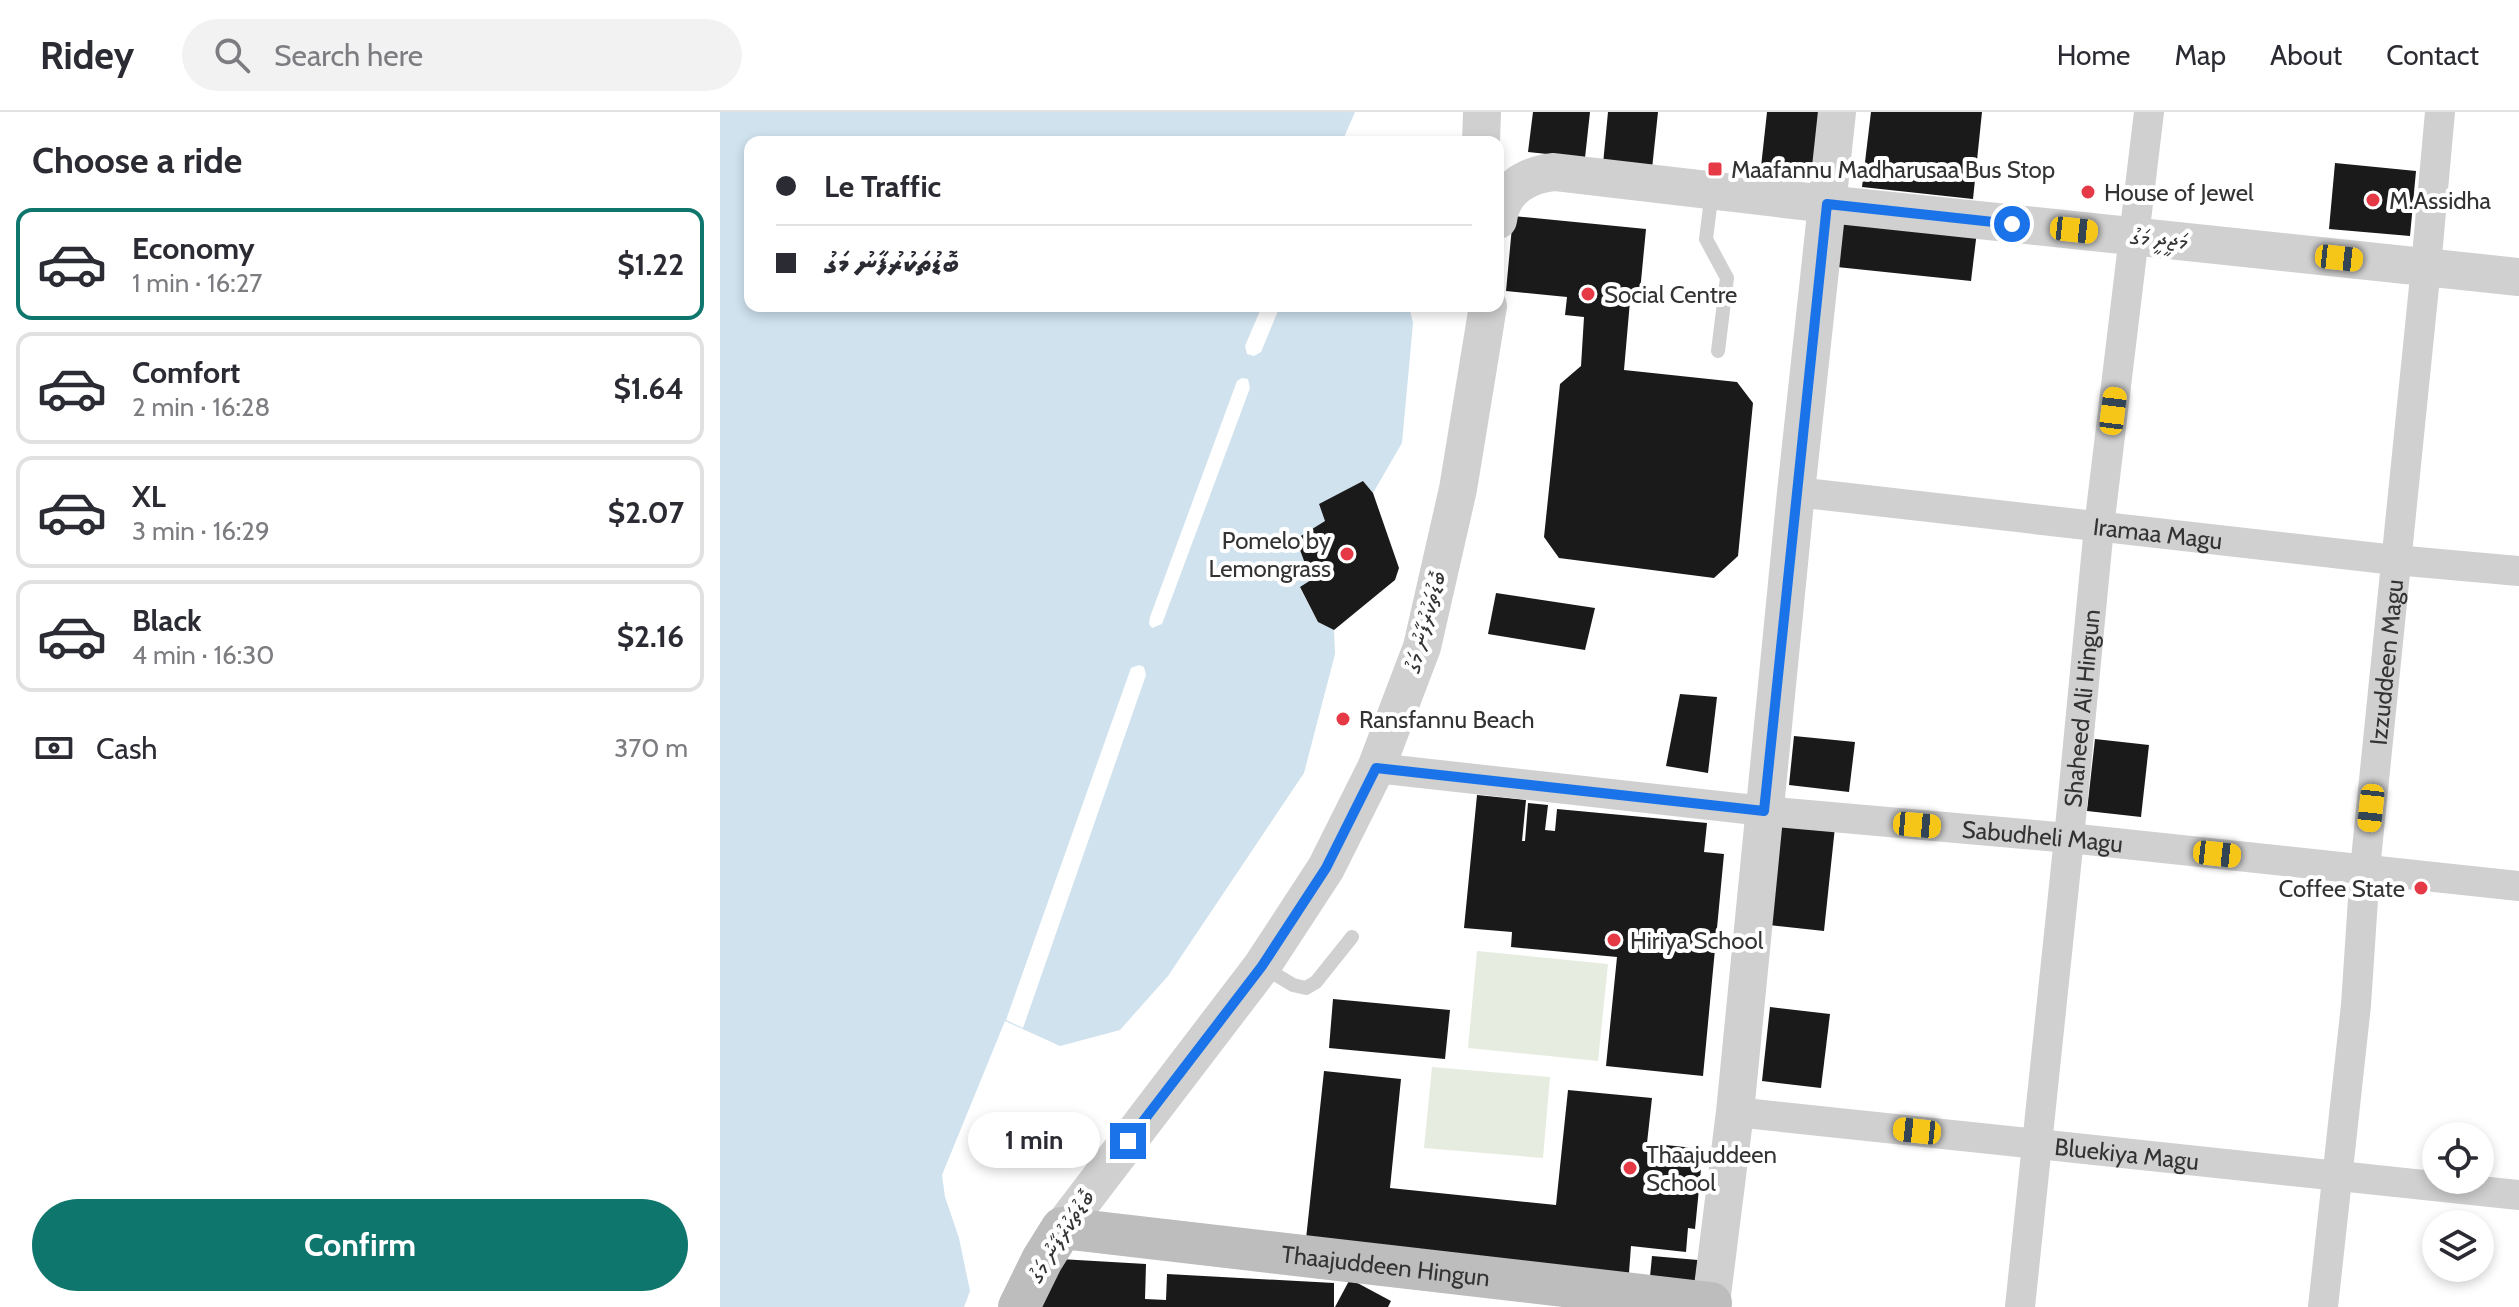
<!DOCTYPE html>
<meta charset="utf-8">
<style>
:root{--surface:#fff;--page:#f2f2f3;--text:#2b2b33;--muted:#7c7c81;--line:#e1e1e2;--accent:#0f766e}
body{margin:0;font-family:Cabin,"Noto Sans Thaana",sans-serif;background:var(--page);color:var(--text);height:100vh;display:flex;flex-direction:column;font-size:30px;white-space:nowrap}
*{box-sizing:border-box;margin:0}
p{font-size:26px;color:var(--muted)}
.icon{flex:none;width:44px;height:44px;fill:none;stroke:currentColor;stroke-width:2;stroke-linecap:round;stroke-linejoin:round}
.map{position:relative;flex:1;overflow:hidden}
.panel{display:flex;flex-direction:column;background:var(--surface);width:720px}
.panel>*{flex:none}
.banner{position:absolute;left:24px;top:24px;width:760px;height:176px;border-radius:16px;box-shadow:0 4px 12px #0003;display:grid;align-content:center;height:176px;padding:0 32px;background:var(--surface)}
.buttons{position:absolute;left:1702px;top:1010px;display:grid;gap:16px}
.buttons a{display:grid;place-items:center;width:72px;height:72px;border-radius:50%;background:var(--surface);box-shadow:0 4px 12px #0003;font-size:40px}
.end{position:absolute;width:36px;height:36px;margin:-18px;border:10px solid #1a73e8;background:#fff;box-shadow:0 0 0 4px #fff}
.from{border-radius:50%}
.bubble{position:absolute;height:56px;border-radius:28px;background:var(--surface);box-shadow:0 4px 12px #0003;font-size:26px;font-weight:800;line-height:56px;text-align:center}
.car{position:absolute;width:24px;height:48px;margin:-24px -12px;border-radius:10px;box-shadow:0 0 6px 2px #0007;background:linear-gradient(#f5c518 24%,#345 0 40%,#f5c518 0 76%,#345 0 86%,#f5c518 0)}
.banner b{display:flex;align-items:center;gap:28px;height:76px;font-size:30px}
.banner b+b{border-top:2px solid var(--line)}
.banner i{width:20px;height:20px;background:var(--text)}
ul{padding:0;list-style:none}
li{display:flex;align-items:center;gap:24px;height:112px;margin:0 16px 12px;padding:0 16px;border:4px solid var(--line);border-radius:16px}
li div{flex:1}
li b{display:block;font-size:30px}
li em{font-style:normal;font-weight:800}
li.selected{border-color:var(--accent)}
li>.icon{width:72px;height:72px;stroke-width:1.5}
h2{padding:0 32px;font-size:36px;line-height:96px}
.pay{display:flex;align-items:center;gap:20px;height:88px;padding:0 32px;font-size:30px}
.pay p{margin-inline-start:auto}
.primary-button{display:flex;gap:16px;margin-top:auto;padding:16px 32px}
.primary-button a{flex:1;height:92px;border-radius:48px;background:var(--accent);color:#fff;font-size:32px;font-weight:800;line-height:92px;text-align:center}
header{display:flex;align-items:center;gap:48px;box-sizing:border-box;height:112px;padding:0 40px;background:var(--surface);border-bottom:2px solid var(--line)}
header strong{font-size:38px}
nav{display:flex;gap:44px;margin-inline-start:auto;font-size:28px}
.search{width:560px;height:72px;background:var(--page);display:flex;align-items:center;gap:20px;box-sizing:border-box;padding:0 28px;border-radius:44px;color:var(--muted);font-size:30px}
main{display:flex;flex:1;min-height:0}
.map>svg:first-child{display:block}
</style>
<header>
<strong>Ridey</strong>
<div class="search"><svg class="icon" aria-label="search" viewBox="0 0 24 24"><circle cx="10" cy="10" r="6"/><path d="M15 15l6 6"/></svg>Search here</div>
<nav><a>Home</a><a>Map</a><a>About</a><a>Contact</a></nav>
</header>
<main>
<section class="panel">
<h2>Choose a ride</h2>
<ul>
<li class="selected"><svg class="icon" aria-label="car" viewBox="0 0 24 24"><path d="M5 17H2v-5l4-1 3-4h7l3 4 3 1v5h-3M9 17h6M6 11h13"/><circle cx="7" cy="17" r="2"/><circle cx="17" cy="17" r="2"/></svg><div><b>Economy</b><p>1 min · 16:27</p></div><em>$1.22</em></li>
<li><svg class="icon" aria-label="car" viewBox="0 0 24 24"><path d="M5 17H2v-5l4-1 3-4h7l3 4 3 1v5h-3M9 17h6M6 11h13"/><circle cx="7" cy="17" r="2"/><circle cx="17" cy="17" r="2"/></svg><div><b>Comfort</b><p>2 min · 16:28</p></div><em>$1.64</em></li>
<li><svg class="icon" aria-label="car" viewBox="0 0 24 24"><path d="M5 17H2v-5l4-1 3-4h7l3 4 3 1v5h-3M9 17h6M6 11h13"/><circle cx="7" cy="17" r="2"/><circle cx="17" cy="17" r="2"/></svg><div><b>XL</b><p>3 min · 16:29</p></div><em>$2.07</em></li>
<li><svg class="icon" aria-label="car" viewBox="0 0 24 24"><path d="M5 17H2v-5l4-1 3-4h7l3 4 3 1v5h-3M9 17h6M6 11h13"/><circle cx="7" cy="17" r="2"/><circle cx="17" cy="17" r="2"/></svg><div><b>Black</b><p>4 min · 16:30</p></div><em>$2.16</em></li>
</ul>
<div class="pay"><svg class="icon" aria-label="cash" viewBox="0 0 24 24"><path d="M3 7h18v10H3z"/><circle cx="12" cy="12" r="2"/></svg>Cash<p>370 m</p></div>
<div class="primary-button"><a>Confirm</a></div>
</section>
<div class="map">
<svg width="1799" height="1195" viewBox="0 0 1799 1195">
<rect width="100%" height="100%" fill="#fff"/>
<!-- green -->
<g fill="#e6ecdf">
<polygon points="757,839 888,852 878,949 748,936"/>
<polygon points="712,955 830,965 823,1046 704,1036"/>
</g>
<!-- water -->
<polygon fill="#cfe2ee" points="0,0 635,0 622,30 30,30 30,194 689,194 693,211 682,331 653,381 643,369 599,393 605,409 576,427 591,468 580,476 598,510 614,518 615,542 584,661 448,864 400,918 340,934 285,909 222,1063 225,1085 239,1126 250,1179 244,1195 0,1195"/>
<!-- pier -->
<g fill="#fff">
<polygon points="542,194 560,194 541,240 534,244 527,242 525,234"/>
<polygon points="522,266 528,267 530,276 442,512 432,516 429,512 430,505 517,269"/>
<polygon points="419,553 424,555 426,563 303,916 286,908 411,556"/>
</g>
<!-- building -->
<g fill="#1a1a1a">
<polygon points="813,0 870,0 865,46 808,40"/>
<polygon points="888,0 938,0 932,57 883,52"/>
<polygon points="1047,0 1102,0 1094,70 1040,64"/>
<polygon points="1151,0 1262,0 1253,87 1142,75"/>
<polygon points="1615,51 1696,59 1690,124 1609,117"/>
<polygon points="793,104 926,117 919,190 910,189 904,258 1017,270 1033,291 1018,444 994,466 839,446 824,425 840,272 861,254 864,205 845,203 847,185 786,179"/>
<polygon points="1123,105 1257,119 1251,169 1117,155"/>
<polygon points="643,369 653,381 679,456 675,468 614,518 598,510 580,475 591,468 576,427 605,409 599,392"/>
<polygon points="776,481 875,496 865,538 768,522"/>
<polygon points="960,582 997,585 988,661 946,654"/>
<polygon points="1074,624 1135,630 1129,680 1069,673"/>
<polygon points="1375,627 1429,633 1421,705 1367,699"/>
<polygon points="757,683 806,688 802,729 805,729 808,691 828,693 825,718 835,719 837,697 987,711 984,740 1004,742 983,964 886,954 897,845 791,835 792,820 744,816"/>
<polygon points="1061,709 1115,715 1104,819 1049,813"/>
<polygon points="613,887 730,898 725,947 609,936"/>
<polygon points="1050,895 1110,902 1101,976 1042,969"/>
<polygon points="604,959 681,967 670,1076 836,1093 848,978 932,986 927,1031 983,1037 975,1117 968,1116 966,1140 911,1134 909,1161 586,1127"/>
<polygon points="932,1144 978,1148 974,1180 929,1175"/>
<polygon points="340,1147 426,1152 425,1187 446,1188 447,1162 614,1171 614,1195 315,1195 324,1162 339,1161"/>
<polygon points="630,1167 671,1189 668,1195 615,1195"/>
</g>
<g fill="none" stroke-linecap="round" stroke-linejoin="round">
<!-- service -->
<g stroke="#d0d0d0" stroke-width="14">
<polyline points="992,79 986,127 1007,166 998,239"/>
<polyline points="543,855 573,873 586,876 596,870 632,825"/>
</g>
<!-- minor -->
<g stroke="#d0d0d0" stroke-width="30">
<path id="s1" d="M1076 380 1675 448 1799 459"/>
<path id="s2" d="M656 656 1044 699 1349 726 1799 774"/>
<path id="s3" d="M1015 1000 1799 1083"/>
<path id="s4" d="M1300 1195 1349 726 1379 415 1429 0"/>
<path id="s5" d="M1603 1195 1636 893 1645 757 1706 155 1720 0"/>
</g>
<!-- tertiary -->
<g stroke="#d0d0d0" stroke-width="38">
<polyline points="761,30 762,0"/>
<path d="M778 108C782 77 806 63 834 60L1107 92 1799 165"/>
<polyline points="342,1116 542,854 606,756 656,656 702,535 738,377 768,194"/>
<polyline points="991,1191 1015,1000 1076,380 1117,0"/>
</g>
<!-- secondary -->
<path stroke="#bdbdbd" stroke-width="42" id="s6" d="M299 1195 322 1148 342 1116 991 1191 990 1195"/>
</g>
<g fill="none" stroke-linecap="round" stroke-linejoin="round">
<!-- route -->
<polyline stroke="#1a73e8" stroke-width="10" points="408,1029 542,854 606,756 656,656 1044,699 1107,92 1292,112"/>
</g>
<!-- markers -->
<g fill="#e63946" stroke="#fff" stroke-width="3">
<rect x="987" y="49" width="16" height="16" rx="4"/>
<circle cx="1368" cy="80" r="8"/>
<circle cx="1653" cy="88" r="8"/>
<circle cx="868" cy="182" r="8"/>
<circle cx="627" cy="442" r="8"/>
<circle cx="623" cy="607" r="8"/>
<circle cx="1701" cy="776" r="8"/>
<circle cx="894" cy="828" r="8"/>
<circle cx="910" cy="1056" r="8"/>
</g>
<g text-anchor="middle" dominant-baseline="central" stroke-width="8" stroke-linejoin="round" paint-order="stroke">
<!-- poi labels -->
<g font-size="24" fill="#333" stroke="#fff" text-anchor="start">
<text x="1011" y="57">Maafannu Madharusaa Bus Stop</text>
<text x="1384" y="80">House of Jewel</text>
<text x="1669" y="88">M.Assidha</text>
<text x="884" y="182">Social Centre</text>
<text x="611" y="428" text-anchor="end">Pomelo by<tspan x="611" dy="28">Lemongrass</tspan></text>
<text x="639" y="607">Ransfannu Beach</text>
<text x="1685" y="776" text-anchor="end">Coffee State</text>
<text x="910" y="828">Hiriya School</text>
<text x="926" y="1042">Thaajuddeen<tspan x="926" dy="28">School</tspan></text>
</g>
<!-- street labels -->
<g font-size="24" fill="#333" stroke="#fff">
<text transform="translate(1439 127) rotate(6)">މަޖީދީ މަގު</text>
<text stroke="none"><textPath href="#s1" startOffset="364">Iramaa Magu</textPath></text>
<text transform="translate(705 510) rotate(-75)">ބޮޑުތަކުރުފާނު މަގު</text>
<text stroke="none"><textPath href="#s5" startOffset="648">Izzuddeen Magu</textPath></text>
<text stroke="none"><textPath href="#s4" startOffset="602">Shaheed Ali Hingun</textPath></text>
<text stroke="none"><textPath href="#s2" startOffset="670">Sabudheli Magu</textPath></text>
<text stroke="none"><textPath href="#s3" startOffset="394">Bluekiya Magu</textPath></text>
<text transform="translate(341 1124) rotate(-58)">ބޮޑުތަކުރުފާނު މަގު</text>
<text stroke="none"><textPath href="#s6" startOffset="416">Thaajuddeen Hingun</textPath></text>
</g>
</g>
</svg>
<div class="buttons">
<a><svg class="icon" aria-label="locate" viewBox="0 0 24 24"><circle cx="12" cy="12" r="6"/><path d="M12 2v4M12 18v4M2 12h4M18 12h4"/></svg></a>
<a><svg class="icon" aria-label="layers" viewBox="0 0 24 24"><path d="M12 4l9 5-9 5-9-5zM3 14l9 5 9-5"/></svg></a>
</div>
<i class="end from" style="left:1292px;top:112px"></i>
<i class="end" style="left:408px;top:1029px"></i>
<div class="bubble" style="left:248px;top:1000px;width:132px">1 min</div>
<i class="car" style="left:1354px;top:118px;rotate:96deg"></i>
<i class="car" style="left:1619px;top:146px;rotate:96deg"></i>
<i class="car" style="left:1393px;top:299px;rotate:7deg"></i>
<i class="car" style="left:1651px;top:696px;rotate:186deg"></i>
<i class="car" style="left:1197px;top:713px;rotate:95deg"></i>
<i class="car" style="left:1497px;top:742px;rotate:96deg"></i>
<i class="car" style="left:1197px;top:1019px;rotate:276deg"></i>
<div class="banner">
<b><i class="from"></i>Le Traffic</b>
<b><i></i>ބޮޑުތަކުރުފާނު މަގު</b>
</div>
</div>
</main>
